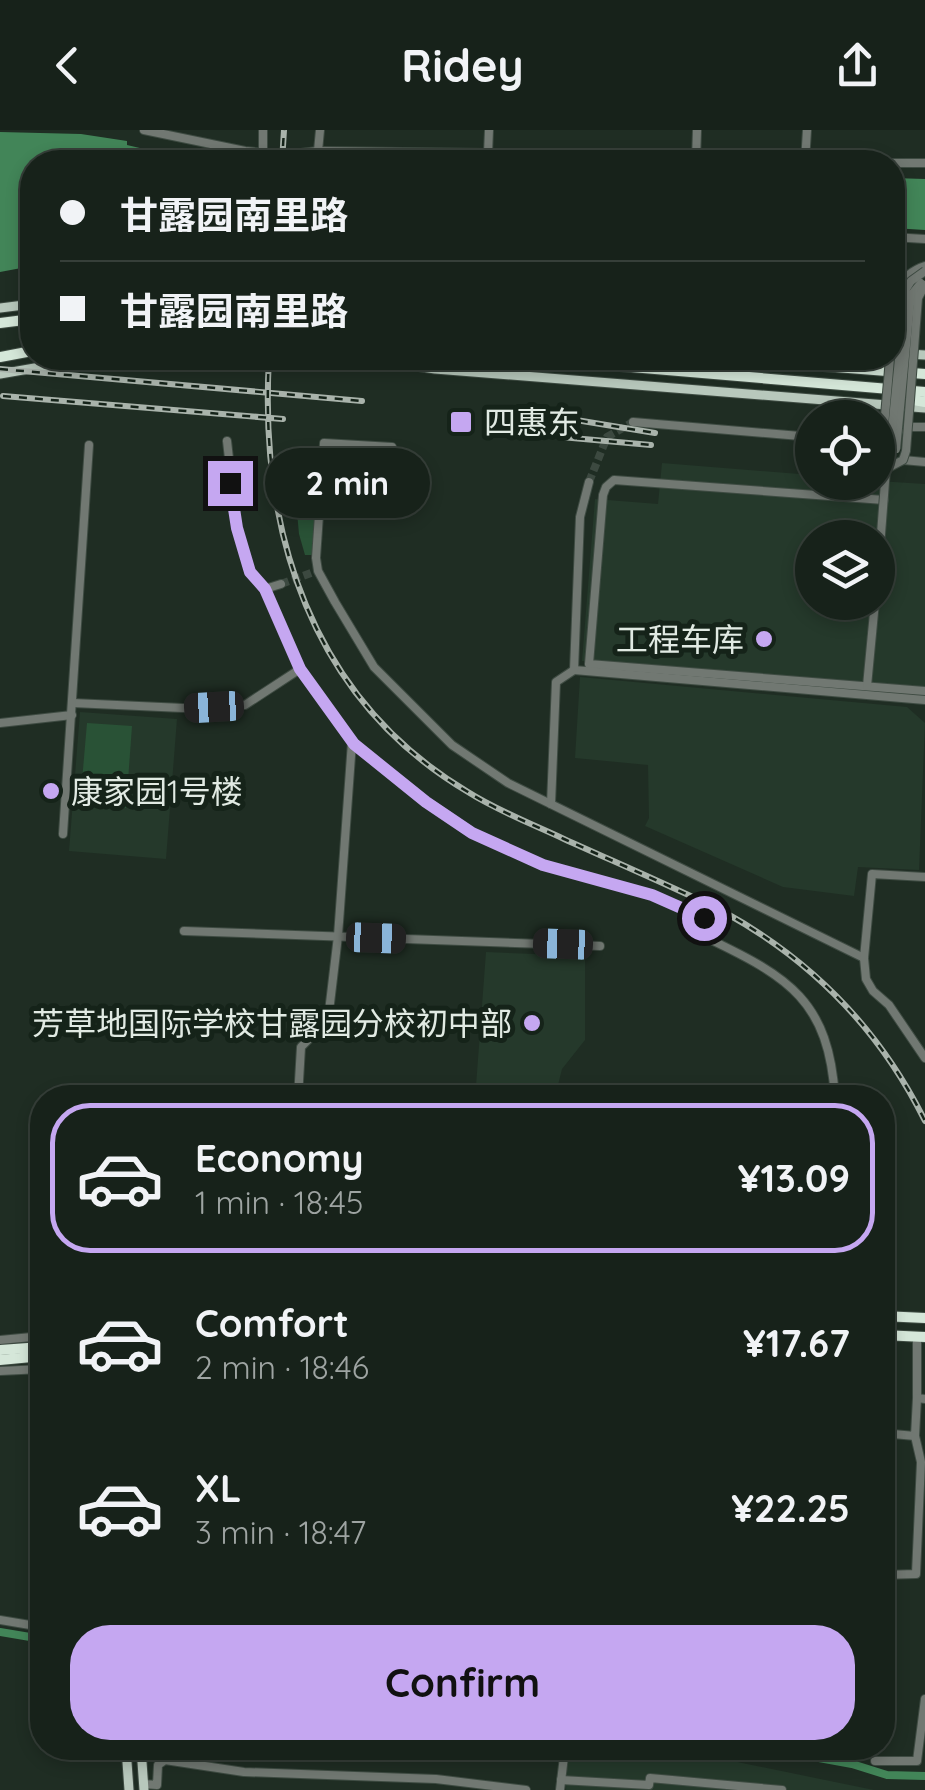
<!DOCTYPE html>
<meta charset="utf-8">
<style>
:root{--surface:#17221a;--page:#202a23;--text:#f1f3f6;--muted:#9ea4a2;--line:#363f39;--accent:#c5a7f1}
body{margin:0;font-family:Quicksand,"Noto Sans SC",sans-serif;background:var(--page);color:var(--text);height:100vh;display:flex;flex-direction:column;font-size:38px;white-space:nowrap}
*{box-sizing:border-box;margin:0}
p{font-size:32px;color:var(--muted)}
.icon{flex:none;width:55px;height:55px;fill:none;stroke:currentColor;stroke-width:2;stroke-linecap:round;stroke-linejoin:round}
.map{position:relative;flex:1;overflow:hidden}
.details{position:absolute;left:30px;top:955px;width:865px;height:675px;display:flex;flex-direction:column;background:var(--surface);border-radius:40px;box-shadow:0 5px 15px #0003,0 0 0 2px var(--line)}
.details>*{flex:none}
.hud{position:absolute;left:20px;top:20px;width:885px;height:220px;border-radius:40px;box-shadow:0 5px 15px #0003,0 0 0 2px var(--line);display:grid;align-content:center;height:220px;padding:0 40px;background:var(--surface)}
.tools{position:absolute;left:795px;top:270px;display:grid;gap:20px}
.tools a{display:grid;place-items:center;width:100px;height:100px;border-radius:50%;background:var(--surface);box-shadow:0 5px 15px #0003,0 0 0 2px var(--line);font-size:50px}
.end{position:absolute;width:45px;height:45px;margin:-22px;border:12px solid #c5a7f1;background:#111;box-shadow:0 0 0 5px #111}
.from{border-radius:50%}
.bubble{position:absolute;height:70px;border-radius:35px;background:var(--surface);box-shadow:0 5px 15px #0003,0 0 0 2px var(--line);font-size:32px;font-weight:700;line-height:70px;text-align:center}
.car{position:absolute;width:30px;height:60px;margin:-30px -15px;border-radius:12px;box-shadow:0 0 8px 2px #0007;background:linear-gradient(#222 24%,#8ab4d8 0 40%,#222 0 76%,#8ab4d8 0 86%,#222 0)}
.hud b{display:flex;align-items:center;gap:35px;height:95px;font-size:38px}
.hud b+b{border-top:2px solid var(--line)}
.hud i{width:25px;height:25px;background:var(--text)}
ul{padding:18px 0 0;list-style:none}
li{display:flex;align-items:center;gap:30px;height:150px;margin:0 20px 15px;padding:0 20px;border:5px solid transparent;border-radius:40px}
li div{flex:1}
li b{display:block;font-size:38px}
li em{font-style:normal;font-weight:700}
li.selected{border-color:var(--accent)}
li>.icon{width:90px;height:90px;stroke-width:1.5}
.cta{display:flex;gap:20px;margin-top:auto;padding:20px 40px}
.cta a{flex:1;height:115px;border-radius:40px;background:var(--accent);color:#111;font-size:40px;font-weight:700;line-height:115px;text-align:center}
header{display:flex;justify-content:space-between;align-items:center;height:130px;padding:0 40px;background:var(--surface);font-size:45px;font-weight:700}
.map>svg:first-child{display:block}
</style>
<header><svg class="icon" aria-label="back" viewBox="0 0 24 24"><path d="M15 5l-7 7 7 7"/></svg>Ridey<svg class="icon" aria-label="share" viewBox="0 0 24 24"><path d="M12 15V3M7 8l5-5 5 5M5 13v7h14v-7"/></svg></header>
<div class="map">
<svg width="925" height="1660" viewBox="0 0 925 1660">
<rect width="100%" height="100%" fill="#1f2d23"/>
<!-- built -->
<g fill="#25392b" fill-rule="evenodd">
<path d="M662 333 812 345V352L878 351 925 354V560L582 531 595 369 658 374ZM812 408H878V472H812Z"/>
<polygon points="580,547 907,577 925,593 919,740 858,737 854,766 783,757 645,696 649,688 648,635 575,628"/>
<polygon points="80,582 177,589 166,729 69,721"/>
<polygon points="486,822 585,826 585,910 562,939 555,967 483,967 484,957 476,956"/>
<polygon points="573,1618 669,1618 874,1660 566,1660 567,1637"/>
</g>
<!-- green -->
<g fill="#295236">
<polygon points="292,328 317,330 313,425 305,425 299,404"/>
<polygon points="87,593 132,596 126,678 80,674"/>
</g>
<!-- water -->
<g fill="#428558">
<polygon points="0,2 81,4 127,11 127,15 161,23 163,19 208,32 32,32 32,136 0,142"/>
<polygon points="893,48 925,49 925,100 893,98"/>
</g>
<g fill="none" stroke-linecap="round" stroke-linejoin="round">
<!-- canal -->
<g stroke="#428558" stroke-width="8">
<polyline points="0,1502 42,1509"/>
<polyline points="764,1618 852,1634 887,1645 925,1646"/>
</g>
<!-- minor-tunnel -->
<g stroke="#3c4940" stroke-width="8" stroke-dasharray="8 4" stroke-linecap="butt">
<polyline points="589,352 607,307 633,292"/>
<polyline points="281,454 311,443"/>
</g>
<!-- minor casing -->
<g stroke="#3e4b42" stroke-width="10">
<g id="minor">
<polyline points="144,0 245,21 284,25 318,21 488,23 870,32"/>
<polyline points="263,0 263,21"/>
<polyline points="318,21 320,0"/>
<polyline points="488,23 489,0"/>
<polyline points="696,30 697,0"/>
<polyline points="805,32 807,0"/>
<polyline points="892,33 925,33"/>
<polyline points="892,107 925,109"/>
<path d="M892 201C895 172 894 146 925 136"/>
<polyline points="851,288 854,273"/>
<polyline points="633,292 812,307"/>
<polyline points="897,301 909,297 925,297"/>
<path d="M227 311 237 399 250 441 265 459 300 539 354 614 426 671 473 703 543 735 651 765 704 787 707 808C789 847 829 871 835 968"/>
<polyline points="392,317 324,313 316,428 318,441 335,472 374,537 452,615 508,653 864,828"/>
<polyline points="882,320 886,339"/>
<polyline points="903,330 925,332"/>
<polyline points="884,370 614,350 606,357 603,365 589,534 925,561"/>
<polyline points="265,459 281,454"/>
<polyline points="574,540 925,570"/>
<polyline points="867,556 875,472"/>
<polyline points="73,573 183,578 245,575 300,539"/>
<polyline points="0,593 72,585"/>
<polyline points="551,674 556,552 574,540 580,387 589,352"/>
<polyline points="63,704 89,315"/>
<polyline points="925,747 872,744 864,828 866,849 873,861 889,875 925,928"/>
<polyline points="184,801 600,816"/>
<polyline points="298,968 301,917 328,890 338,806 352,612"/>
<polyline points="917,1206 917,1268 925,1269"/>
<polyline points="0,1210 42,1206"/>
<polyline points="0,1241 42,1239"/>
<polyline points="882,1303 915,1306 917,1268"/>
<polyline points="882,1445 916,1444 921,1332 915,1306"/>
<polyline points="0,1490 42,1497"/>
<polyline points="875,1631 917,1631 925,1569"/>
<polyline points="561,1650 649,1655 650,1648 782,1660"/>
<polyline points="144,1654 157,1655 158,1635 165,1630 244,1642 436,1649 526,1660"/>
<polyline points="560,1660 565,1618"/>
</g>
</g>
<!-- major casing -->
<g stroke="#3e4b42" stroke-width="11">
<g id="major">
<polyline points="0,178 32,174"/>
<polyline points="892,223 925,225"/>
<polyline points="364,228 435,239 925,278"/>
<polyline points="0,244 91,228"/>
<polyline points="126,1618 129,1660"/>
<polyline points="141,1618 144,1660"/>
</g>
</g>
<!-- highway casing -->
<g stroke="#3e4b42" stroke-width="12">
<g id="highway">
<polyline points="0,193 32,189"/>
<polyline points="0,227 32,221"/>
<polyline points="525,228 925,262"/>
<polyline points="720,228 925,244"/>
<polyline points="891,266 925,272"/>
<polyline points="882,1186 925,1188"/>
<polyline points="882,1205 925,1207"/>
<polyline points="0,1220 42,1217"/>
<polyline points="0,1230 42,1226"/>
</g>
</g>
<!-- minor -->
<use href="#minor" stroke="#717872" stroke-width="8"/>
<!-- major -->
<use href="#major" stroke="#b8c8bc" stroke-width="9"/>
<!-- highway -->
<use href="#highway" stroke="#d5e7d9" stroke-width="10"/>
<!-- rail casing -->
<g stroke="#a9b3ab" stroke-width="6">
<g id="rail">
<polyline points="282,32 284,0"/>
<path d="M269 228C259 401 311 569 468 662 498 681 532 694 564 709 617 733 671 756 724 782 813 831 880 900 925 991"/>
<polyline points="0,239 362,271"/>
<polyline points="3,266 283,289"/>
<polyline points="564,288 655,303"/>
<polyline points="561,307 651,315"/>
</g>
</g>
<!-- rail -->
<use href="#rail" stroke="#152319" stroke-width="2.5" stroke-dasharray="8" stroke-linecap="butt"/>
<!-- minor-bridge casing -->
<g stroke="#3e4b42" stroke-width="10" stroke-linecap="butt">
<g id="minor-bridge">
<polyline points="896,319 910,174 912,164 921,153"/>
<polyline points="882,320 890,228"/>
<polyline points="890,320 906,159 911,151 925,141"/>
<polyline points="878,443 886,339 903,330 906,321 918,168 925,155"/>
</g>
</g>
<!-- minor-bridge -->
<use href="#minor-bridge" stroke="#717872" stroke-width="8"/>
</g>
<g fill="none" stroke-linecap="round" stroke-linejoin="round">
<!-- route -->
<polyline stroke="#c5a7f1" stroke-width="12" points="230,353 237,398 250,442 265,459 300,539 354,614 426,672 472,703 543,735 652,765 704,788"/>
</g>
<!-- markers -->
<g fill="#c5a7f1" stroke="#152319" stroke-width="4">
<rect x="449" y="280" width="24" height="24" rx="5"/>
<circle cx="764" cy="509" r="10"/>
<circle cx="51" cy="661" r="10"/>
<circle cx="532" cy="893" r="10"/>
</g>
<g text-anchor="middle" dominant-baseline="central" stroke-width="10" stroke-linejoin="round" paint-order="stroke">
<!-- poi labels -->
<g font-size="32" fill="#e1eae3" stroke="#152319" text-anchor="start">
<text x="484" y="292">四惠东</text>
<text x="744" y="509" text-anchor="end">工程车库</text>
<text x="71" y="661">康家园1号楼</text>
<text x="512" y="893" text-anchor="end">芳草地国际学校甘露园分校初中部</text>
</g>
</g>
</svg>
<div class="tools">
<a><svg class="icon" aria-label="locate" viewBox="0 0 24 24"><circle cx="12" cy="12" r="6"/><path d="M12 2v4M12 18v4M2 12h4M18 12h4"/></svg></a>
<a><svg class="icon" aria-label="layers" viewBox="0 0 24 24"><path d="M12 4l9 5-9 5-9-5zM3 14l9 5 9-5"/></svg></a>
</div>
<i class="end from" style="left:704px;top:788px"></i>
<i class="end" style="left:230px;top:353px"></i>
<div class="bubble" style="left:265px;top:318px;width:165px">2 min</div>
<i class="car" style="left:214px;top:577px;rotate:267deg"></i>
<i class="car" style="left:376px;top:808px;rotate:92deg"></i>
<i class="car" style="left:563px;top:814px;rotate:272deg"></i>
<div class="hud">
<b><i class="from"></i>甘露园南里路</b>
<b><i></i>甘露园南里路</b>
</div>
<section class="details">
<ul>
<li class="selected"><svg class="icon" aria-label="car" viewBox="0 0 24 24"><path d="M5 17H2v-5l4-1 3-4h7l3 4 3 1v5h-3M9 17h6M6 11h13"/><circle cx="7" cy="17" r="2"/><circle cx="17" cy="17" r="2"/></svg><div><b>Economy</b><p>1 min · 18:45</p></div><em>¥13.09</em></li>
<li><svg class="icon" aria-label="car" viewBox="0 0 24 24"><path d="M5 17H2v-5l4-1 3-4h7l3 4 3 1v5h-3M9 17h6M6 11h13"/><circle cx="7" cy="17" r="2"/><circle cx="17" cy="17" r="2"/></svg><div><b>Comfort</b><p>2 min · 18:46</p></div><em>¥17.67</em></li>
<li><svg class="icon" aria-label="car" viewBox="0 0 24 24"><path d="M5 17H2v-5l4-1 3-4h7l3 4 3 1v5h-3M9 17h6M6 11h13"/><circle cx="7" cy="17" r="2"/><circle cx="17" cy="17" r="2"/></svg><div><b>XL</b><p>3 min · 18:47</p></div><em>¥22.25</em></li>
</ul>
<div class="cta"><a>Confirm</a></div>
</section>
</div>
